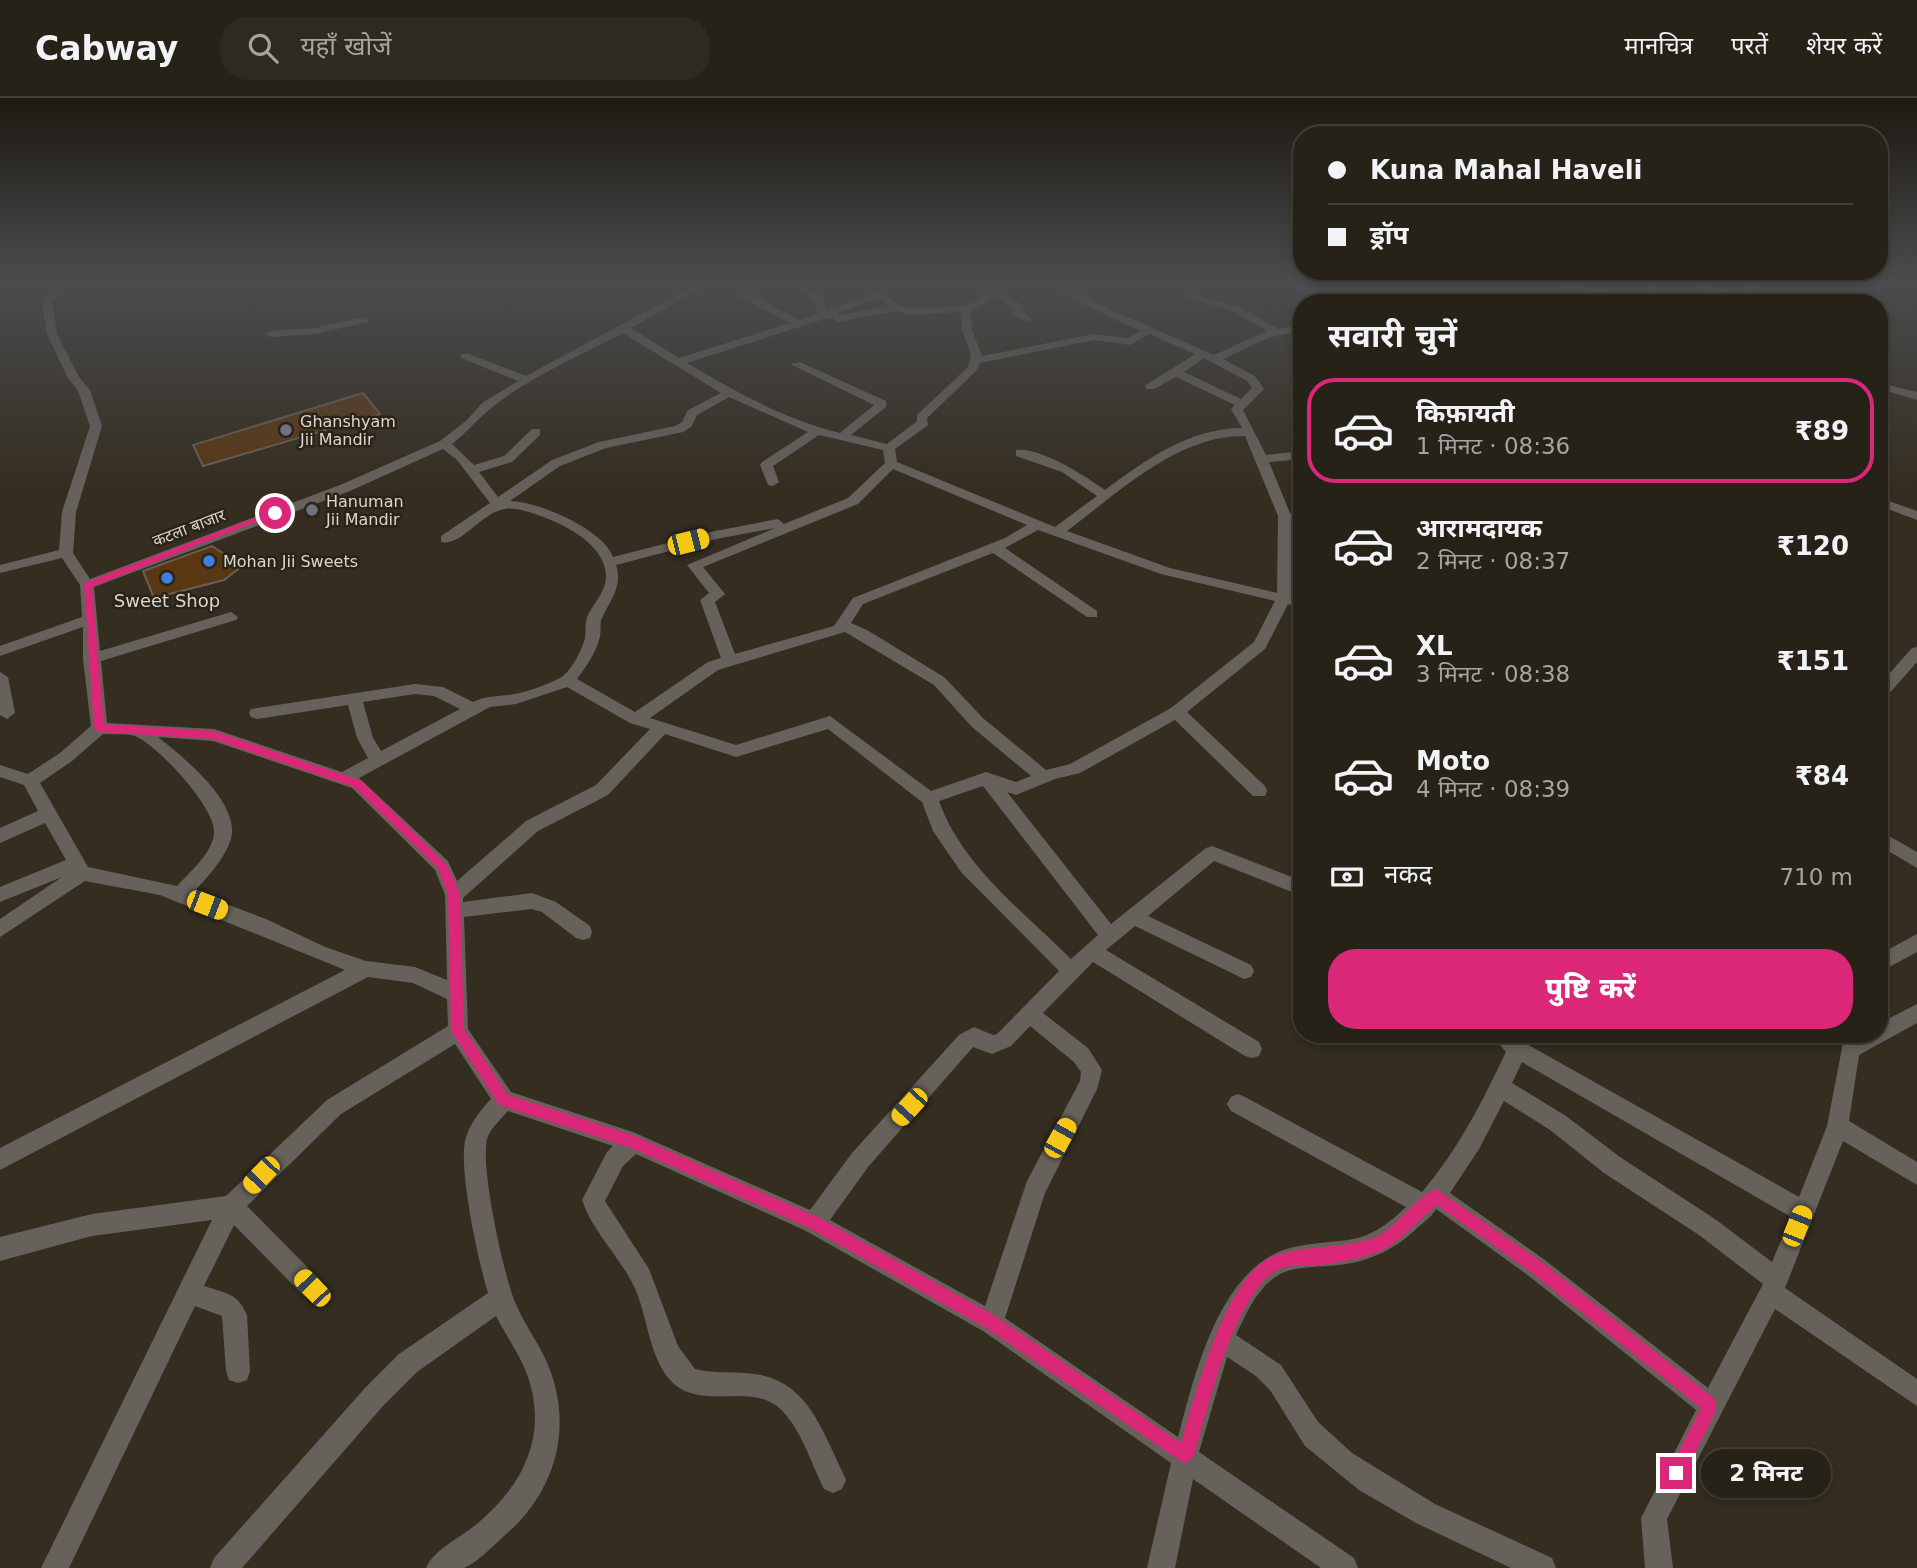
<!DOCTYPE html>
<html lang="hi">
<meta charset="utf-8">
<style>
:root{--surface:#272218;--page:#2f2a21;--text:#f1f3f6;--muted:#a4a4a2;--line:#433f37;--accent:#db2777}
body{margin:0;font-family:"DejaVu Sans","Noto Sans Devanagari",sans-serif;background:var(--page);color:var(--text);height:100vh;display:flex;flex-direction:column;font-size:26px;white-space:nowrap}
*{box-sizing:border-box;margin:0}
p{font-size:23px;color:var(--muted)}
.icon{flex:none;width:38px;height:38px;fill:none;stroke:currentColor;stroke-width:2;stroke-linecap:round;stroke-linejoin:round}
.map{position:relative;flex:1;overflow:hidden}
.side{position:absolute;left:1293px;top:196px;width:595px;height:749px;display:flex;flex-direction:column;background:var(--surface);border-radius:28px;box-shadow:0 4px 10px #0003,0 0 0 2px var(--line)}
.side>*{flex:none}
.guide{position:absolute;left:1293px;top:28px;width:595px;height:154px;border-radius:28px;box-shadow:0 4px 10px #0003,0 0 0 2px var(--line);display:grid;align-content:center;height:154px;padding:0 35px;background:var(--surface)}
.end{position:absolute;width:32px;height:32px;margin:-16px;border:9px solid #db2777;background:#fff;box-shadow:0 0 0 4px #fff}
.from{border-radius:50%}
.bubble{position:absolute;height:49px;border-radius:24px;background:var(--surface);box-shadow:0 4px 10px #0003,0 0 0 2px var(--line);font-size:23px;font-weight:800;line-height:49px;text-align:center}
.car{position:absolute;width:21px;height:42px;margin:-21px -10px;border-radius:9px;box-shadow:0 0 5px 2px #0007;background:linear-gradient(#f5c518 24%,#345 0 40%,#f5c518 0 76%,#345 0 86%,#f5c518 0)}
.guide b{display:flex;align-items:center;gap:24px;height:66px;font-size:26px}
.guide b+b{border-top:2px solid var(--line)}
.guide i{width:18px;height:18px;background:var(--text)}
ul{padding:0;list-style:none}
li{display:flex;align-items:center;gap:21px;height:105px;margin:0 14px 10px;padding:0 21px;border:4px solid transparent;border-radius:28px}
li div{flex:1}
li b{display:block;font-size:26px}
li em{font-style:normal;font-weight:800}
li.selected{border-color:var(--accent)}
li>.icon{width:63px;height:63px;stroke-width:1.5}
h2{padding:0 35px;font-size:32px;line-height:84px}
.pay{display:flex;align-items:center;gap:18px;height:77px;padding:0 35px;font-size:26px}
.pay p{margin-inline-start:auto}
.button{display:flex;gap:14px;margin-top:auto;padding:14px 35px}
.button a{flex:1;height:80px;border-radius:28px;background:var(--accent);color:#fff;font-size:28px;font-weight:800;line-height:80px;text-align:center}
header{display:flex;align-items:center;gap:42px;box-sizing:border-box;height:98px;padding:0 35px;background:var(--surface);border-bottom:2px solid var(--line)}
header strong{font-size:33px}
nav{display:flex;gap:38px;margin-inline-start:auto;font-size:24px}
.search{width:490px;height:63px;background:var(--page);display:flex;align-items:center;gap:18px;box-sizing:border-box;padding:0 24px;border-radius:28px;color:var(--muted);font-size:26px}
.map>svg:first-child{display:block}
</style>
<header>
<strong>Cabway</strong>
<div class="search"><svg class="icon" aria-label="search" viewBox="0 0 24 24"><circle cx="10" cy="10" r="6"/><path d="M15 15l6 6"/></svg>यहाँ खोजें</div>
<nav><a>मानचित्र</a><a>परतें</a><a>शेयर करें</a></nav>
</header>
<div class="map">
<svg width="1917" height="1470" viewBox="0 0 1917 1470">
<rect width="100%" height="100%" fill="#342d20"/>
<!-- building -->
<g fill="#593713" stroke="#6b5d52" stroke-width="2">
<polygon points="363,295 380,316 203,368 193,347"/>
<polygon points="212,448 242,468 224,482 154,500 143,473"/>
</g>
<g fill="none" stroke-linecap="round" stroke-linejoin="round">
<!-- minor -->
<g fill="#67615c" fill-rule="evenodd">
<path d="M61 185H72L52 203 57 236 79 279 90 292 102 328 76 414 73 455 90 481 340 387 440 343 466 323 482 305 518 283 461 260V256H469L526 278 698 185H711L631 230 679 260 790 225 742 200 741 198 751 185H762L752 197 800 222 817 216 814 203 798 190 803 187 823 200 827 214 830 211 880 193 900 208 911 211 964 208 976 203 990 185H1001L997 191 1024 208 1023 214 1032 221 1027 224 1013 217 1014 211 992 197 984 207 971 213 972 232 982 258 1094 236 1128 240 1140 233 1071 200 1053 185H1065L1105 209 1214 257 1267 233 1232 213 1188 199V195L1240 209 1278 231 1302 226V232L1268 240 1223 261 1255 278 1264 291 1243 312 1266 357 1302 353V361L1269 364 1290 415 1302 416V424L1292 423 1291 498 1302 500V510L1288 506 1265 551 1187 614 1265 688 1267 693 1265 698H1253L1175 622 1080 675 1055 681 1016 697 1007 694 1111 826 1206 750 1212 748 1302 783V798L1214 763 1148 818 1251 867 1254 873 1251 879 1244 881 1135 828 1106 852 1259 944 1262 951 1259 958 1252 960 1245 958 1093 864 1043 915 1088 950 1102 972 1097 991 1045 1095 1005 1220 1178 1339C1195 1276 1220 1165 1294 1149 1348 1138 1361 1152 1406 1109L1231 1013 1227 1006 1231 999 1238 996 1245 999 1422 1094C1458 1052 1482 1004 1506 954L1498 945 1501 939 1509 936 1799 1099 1827 1028 1843 945 1859 936H1880V925L1917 906V925L1859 957 1849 1023 1917 1064V1087L1843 1043 1785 1190 1917 1281V1308L1775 1211 1667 1421 1673 1470H1645L1641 1420 1696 1312 1529 1178 1436 1111C1432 1119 1420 1127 1413 1134 1388 1156 1361 1166 1329 1168 1313 1169 1294 1169 1280 1176 1258 1188 1246 1216 1236 1237L1281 1267 1318 1324 1352 1355 1435 1406 1552 1460 1556 1470H1511L1416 1425 1359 1392 1305 1348 1270 1292 1256 1278 1227 1259 1199 1354 1354 1460 1358 1470H1321L1193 1381 1175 1470H1147L1171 1365 983 1233 806 1133 636 1056 623 1068 605 1103 649 1171 678 1248 695 1271C715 1276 735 1273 755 1276 807 1283 822 1332 842 1373L846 1382 842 1391 833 1395 824 1391C811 1365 800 1327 777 1308 748 1286 703 1311 674 1286 650 1265 648 1221 636 1193 622 1160 594 1137 582 1102L607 1054 613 1048 508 1013C501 1021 492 1029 488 1038 478 1062 504 1178 515 1204 523 1224 536 1241 545 1260 573 1320 560 1384 513 1430 501 1440 478 1465 464 1470 453 1470 437 1470 426 1470 434 1451 462 1439 478 1425 523 1387 548 1338 528 1279 521 1258 506 1238 496 1218L417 1274 383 1308 242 1470H210L214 1460 365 1290 399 1256 488 1195C478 1162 459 1074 465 1043 469 1026 480 1013 491 1001L455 946 341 1016 247 1108 320 1182 324 1190 320 1198 312 1202 304 1198 234 1127 204 1188C225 1195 238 1195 247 1217L250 1273 247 1282 238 1285 229 1282 226 1273 222 1218 195 1208 69 1470H41L212 1122 92 1138 0 1163V1139L92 1116 226 1098 327 1002 448 928 447 901 413 885 368 879 0 1072V1050L345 872 160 797 85 783 0 839V821L62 779 0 804V789L66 762 45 725 0 745V730L38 713 24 687 0 679V667L28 676 60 655 91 628 83 561V529L0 558V548L82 519 80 487 62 460 0 475V467L59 452 62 414 90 328 78 293 68 280 47 236 42 202ZM879 200 888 208 840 217 838 215ZM896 213 911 217 961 214 962 232 971 257 968 269 917 317V323L887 346 851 337 886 309V303L800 264 790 266 874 307 840 335C786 322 734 293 687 265L824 221 831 220 838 224ZM623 235 721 295 688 312 682 324 675 328 599 344 552 362 498 399 479 374 512 364 540 337V331H532L504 358 474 367 452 346C466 335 478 321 491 310 530 279 579 258 623 235ZM1149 236 1195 256 1146 287V291H1154L1176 279 1235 307 1231 311 1242 330C1190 330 1145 362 1105 392 1085 378 1041 349 1016 352V358L1062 374 1097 398 1055 429 897 364 895 351 928 327 927 320 977 272 980 265 1094 242 1130 247ZM1204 260 1247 283 1252 290 1241 301 1184 274ZM729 299 808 334 762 364 760 367 768 387 773 388 779 384 773 368 819 337 883 352 885 365 848 400 784 426 778 421 715 433 613 459C604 432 538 403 510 403L560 368 606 350 683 334 691 329 697 317ZM1245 338 1278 418 1277 495 1170 470 1067 433C1118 395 1177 337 1245 338ZM443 351 457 362 490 405 441 438V444C465 449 485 405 516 411 547 417 609 442 606 481 604 498 588 510 586 524 585 529 586 535 585 540 582 552 571 574 560 580 547 587 529 593 515 596 500 599 487 597 473 604L443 589 415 586 251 611 249 615 251 619 257 621 348 607 357 640 368 660 342 674 214 631 107 625 101 563 236 522 238 519 231 514 100 553 94 489 350 393ZM893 371 1027 427 1005 440 853 500 834 528 735 556 715 504 725 496 703 469 858 406ZM775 430 687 467 709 495 700 502 721 560 708 564 635 614 577 581C586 569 595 556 599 542 602 534 599 526 602 520 611 501 623 488 616 467L716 441ZM1038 432 1161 476 1275 503 1254 544 1171 610 1070 666 1046 672 984 621 944 579 867 532 851 525 863 506 993 455 1087 519H1097V513L1005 450ZM845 534 934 587 972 629 1031 678 1016 684 986 674 931 693 830 618 736 647 650 620 718 572ZM567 589 630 625 650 631 596 687 526 723 457 783 448 763 359 680 490 609 516 606ZM415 596 434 598 460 611 381 653 373 640 363 604ZM828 631 922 704 933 733 961 774 1059 873 997 936 993 937 974 929 959 937 852 1055 810 1112 633 1034 511 994 468 931 464 819 532 811 542 814 576 840 583 842 590 840 592 834 590 828 556 804 532 795 463 804V800L538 733 608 697 665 636 736 659ZM103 636C112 637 126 635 135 638 157 647 217 710 214 736 212 755 190 774 177 788L88 769 40 685 72 663ZM158 639 213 643 352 690 435 772 445 797 447 882 415 869 366 863 325 849 266 821 194 794C207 779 225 761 231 741 241 705 183 659 158 639ZM983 688 1098 837 1071 861C1023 813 962 768 939 703ZM1030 928 1074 964 1081 974 1080 983 1027 1083 985 1208 830 1122 868 1069 973 949 992 956 1011 948ZM1522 964 1791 1119 1772 1164 1715 1121 1620 1059 1566 1018 1512 985ZM1504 1003 1550 1032 1604 1075 1699 1137 1763 1186 1708 1290 1545 1162 1450 1095 1479 1051Z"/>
<polygon points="1287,185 1300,185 1334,205 1321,205"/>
<polygon points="1539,185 1564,185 1647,199 1649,185 1659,185 1656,205"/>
<polygon points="1687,185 1703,185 1736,195 1750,185 1762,185 1742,200 1743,205 1733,205 1732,201"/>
<polygon points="1413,198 1417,199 1417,203 1353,205 1358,202"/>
<polygon points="364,219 369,222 368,224 315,236 271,239 266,236 271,233 315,230"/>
<polygon points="1880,285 1917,294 1917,302 1880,291"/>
<polygon points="1880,400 1917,413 1917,422 1880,408"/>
<polygon points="1917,549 1917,564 1886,599 1880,600 1880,586 1912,550"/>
<polygon points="0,574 8,579 15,615 7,621 0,617"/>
<polygon points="1880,733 1917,754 1917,770 1880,748"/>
<polygon points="1917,836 1917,854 1880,874 1880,856"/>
</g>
</g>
<!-- sky -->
<linearGradient id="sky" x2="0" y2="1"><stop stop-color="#1d1912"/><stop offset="0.47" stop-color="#4a4c4e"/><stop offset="1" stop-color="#4a4c4e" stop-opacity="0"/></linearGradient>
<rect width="1917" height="391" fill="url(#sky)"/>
<!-- route -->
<path fill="#db2777" d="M272 413 279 415 92 489 104 626 214 633 362 683 448 768 460 797 464 931 508 997 633 1037 820 1120 997 1219 1181 1345C1195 1299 1226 1175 1274 1158 1305 1147 1341 1151 1373 1140 1397 1131 1412 1101 1436 1091L1542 1164 1716 1302V1313L1682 1381 1676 1383 1671 1381 1668 1375 1701 1310 1532 1175 1437 1107C1420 1121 1403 1141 1383 1152 1367 1160 1340 1164 1321 1167 1307 1169 1292 1165 1279 1171 1234 1194 1208 1311 1194 1358L1185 1366 986 1230 809 1130 631 1050 499 1007 451 933 448 797 438 770 354 689 213 641 99 634 94 630 84 485Z"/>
<!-- markers -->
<g fill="#6b7280" stroke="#2a2316" stroke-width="2.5">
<circle cx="286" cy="332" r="7"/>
<circle cx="312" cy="412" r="7"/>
</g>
<g fill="#3f7fe0" stroke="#2a2316" stroke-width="2.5">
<circle cx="209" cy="463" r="7"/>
<circle cx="167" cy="480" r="7"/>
</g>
<g text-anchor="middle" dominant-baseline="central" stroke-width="5" stroke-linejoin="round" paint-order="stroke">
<!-- far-poi labels -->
<g font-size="16" fill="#dbd7cf" stroke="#2a2316" text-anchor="start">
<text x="300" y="323">Ghanshyam<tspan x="300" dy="18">Jii Mandir</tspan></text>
<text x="326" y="403">Hanuman<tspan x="326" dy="18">Jii Mandir</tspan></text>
<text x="223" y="463">Mohan Jii Sweets</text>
</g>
<!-- far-street labels -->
<g font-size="16" fill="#dbd7cf" stroke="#2a2316">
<text transform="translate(189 430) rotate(-21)">कटला बाजार</text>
</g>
<!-- poi labels -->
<g font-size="18" fill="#dbd7cf" stroke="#2a2316">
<text x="167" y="502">Sweet Shop</text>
</g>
</g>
</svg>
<i class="end from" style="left:275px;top:415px"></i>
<i class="end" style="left:1676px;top:1375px"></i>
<div class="bubble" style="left:1701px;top:1351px;width:130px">2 मिनट</div>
<i class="car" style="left:688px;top:444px;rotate:76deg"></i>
<i class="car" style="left:207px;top:807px;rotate:111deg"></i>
<i class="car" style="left:909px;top:1009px;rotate:222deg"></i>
<i class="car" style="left:1060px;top:1040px;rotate:29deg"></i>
<i class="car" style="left:261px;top:1077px;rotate:224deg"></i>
<i class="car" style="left:1797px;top:1128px;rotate:22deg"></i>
<i class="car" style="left:312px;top:1190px;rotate:316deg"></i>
<div class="guide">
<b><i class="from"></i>Kuna Mahal Haveli</b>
<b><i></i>ड्रॉप</b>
</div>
<section class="side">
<h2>सवारी चुनें</h2>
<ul>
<li class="selected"><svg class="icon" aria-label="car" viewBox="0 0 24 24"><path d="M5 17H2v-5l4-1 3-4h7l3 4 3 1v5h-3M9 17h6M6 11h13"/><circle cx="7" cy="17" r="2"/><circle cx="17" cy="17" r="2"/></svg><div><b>किफ़ायती</b><p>1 मिनट · 08:36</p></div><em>₹89</em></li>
<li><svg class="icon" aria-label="car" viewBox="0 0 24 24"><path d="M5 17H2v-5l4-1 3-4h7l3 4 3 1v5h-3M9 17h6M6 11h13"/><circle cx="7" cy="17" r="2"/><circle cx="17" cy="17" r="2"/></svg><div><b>आरामदायक</b><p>2 मिनट · 08:37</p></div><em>₹120</em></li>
<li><svg class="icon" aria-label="car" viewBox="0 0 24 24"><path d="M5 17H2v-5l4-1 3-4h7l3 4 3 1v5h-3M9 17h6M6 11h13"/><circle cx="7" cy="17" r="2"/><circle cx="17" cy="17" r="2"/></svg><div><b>XL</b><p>3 मिनट · 08:38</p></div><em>₹151</em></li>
<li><svg class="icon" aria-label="car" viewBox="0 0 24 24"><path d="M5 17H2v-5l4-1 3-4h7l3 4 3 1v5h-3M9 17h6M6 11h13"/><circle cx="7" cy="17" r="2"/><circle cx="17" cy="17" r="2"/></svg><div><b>Moto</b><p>4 मिनट · 08:39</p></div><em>₹84</em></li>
</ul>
<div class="pay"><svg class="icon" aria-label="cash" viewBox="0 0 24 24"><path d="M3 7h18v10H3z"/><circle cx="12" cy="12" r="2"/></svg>नकद<p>710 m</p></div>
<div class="button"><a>पुष्टि करें</a></div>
</section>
</div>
